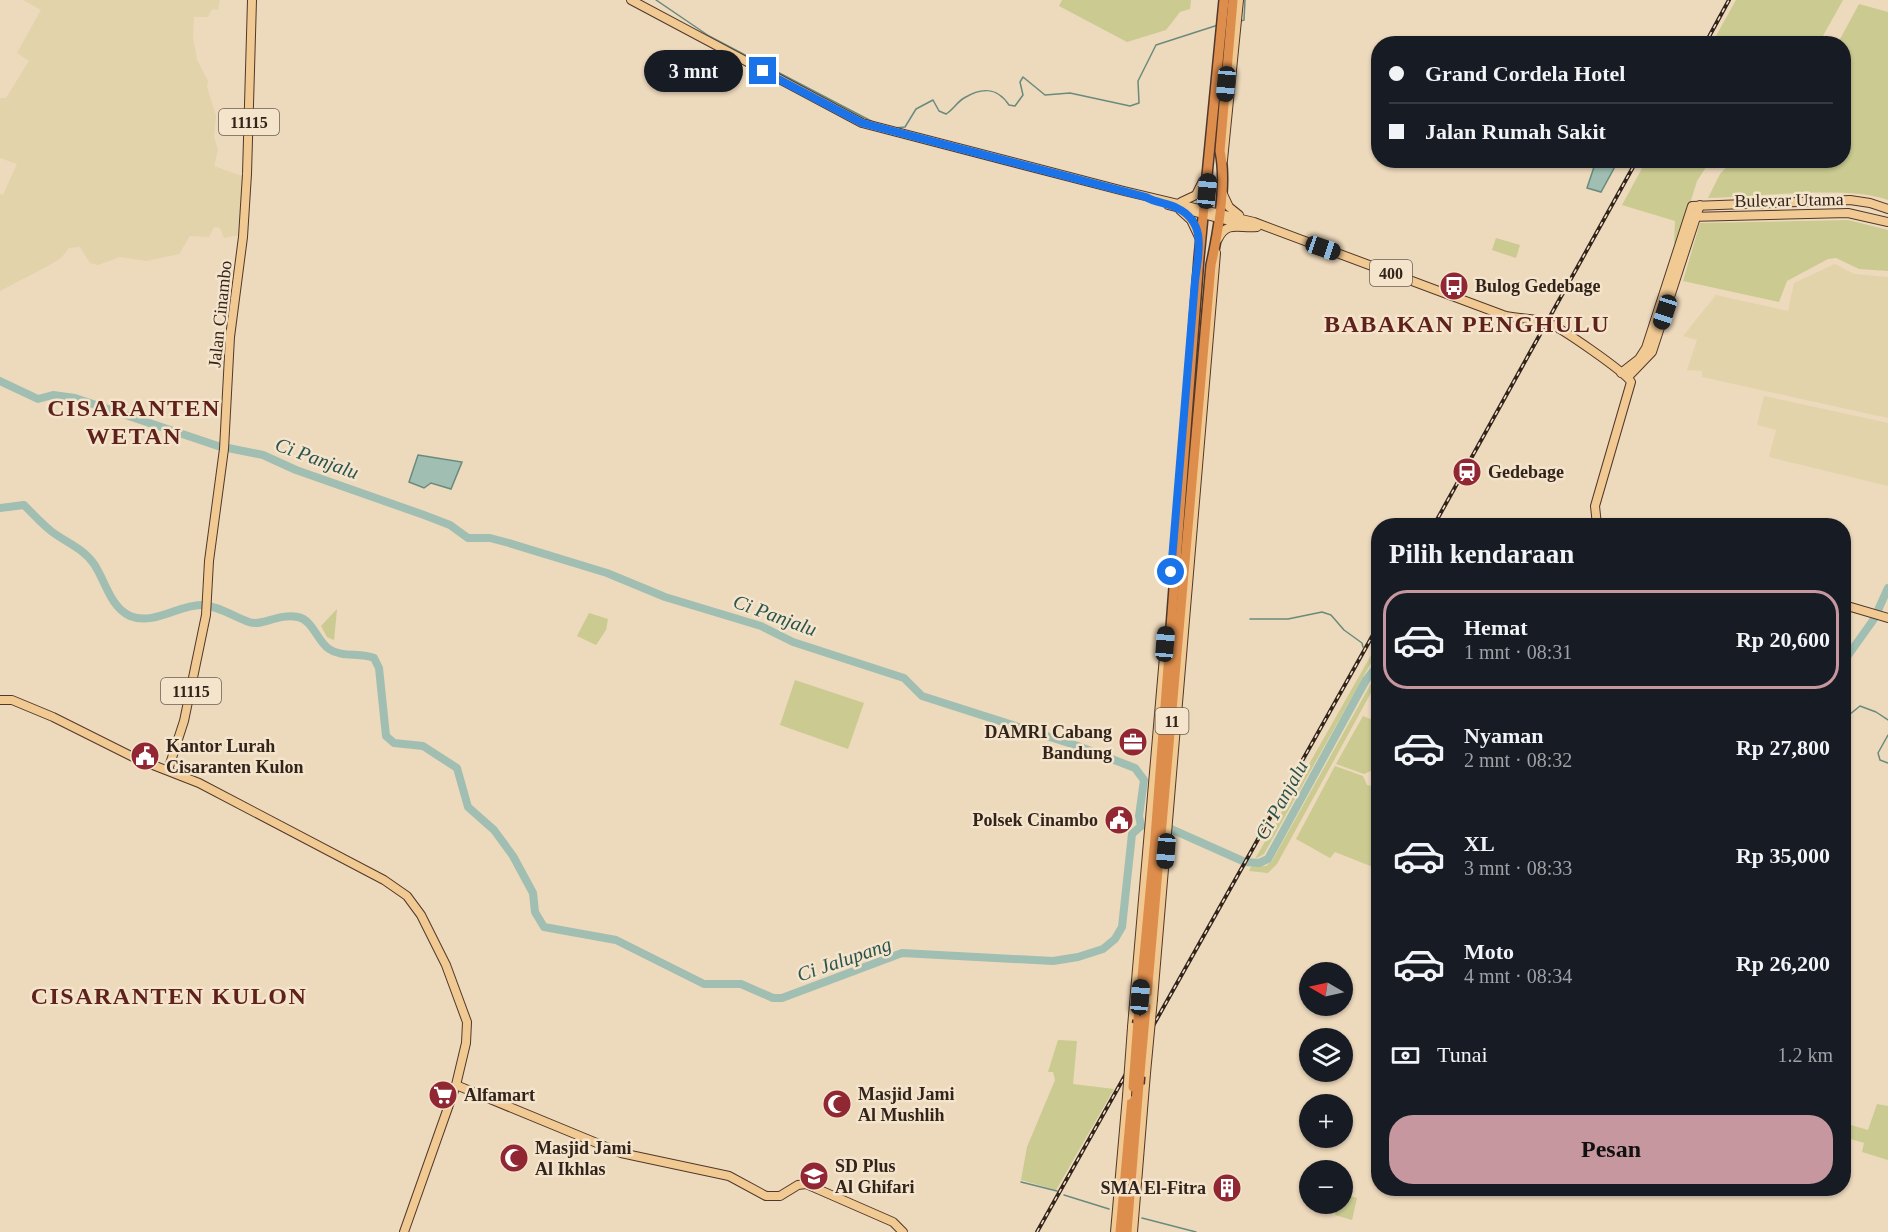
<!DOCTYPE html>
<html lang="id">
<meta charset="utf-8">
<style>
:root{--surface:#171b24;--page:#20242c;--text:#f1f3f6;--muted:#9ea1a6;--line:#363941;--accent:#c6979f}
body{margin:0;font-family:Georgia,serif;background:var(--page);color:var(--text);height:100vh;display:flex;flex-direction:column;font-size:22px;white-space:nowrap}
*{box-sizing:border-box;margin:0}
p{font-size:20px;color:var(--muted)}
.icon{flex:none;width:33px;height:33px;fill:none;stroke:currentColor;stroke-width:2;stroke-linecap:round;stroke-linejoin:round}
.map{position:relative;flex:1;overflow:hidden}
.sheet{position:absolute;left:1371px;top:518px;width:480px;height:678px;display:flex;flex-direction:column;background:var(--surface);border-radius:24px;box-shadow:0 2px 4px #0004}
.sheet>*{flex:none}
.hud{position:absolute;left:1371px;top:36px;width:480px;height:132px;border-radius:24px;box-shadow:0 2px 4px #0004;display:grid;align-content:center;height:132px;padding:0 18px;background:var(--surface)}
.needle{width:39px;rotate:279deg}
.tools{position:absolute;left:1299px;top:962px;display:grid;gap:12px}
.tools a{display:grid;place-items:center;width:54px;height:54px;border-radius:50%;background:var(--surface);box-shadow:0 2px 4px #0004;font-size:30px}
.end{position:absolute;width:27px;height:27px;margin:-14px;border:8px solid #1a73e8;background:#fff;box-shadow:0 0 0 3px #fff}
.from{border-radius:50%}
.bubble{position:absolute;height:42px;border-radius:21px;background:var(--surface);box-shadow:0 2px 4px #0004;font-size:20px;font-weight:600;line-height:42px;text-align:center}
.car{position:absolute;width:18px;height:36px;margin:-18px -9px;border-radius:8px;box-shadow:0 0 4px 2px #0007;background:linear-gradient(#222 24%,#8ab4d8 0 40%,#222 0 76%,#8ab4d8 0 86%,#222 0)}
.hud b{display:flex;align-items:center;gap:21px;height:57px;font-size:22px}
.hud b+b{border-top:2px solid var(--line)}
.hud i{width:15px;height:15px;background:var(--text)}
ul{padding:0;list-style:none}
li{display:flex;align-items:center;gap:18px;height:99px;margin:0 12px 9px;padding:0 6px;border:3px solid transparent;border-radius:24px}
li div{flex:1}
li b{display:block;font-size:22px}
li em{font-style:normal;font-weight:600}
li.selected{border-color:var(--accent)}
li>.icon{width:54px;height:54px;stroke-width:1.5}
h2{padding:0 18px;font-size:27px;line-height:72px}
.pay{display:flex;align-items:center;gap:15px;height:66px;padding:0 18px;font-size:22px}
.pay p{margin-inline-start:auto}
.button{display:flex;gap:12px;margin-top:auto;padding:12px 18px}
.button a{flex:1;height:69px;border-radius:24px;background:var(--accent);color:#111;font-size:24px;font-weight:600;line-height:69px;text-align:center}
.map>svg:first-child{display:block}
</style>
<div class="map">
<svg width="1888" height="1232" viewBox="0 0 1888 1232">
<rect width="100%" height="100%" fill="#edd9bc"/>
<!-- farmland -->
<g fill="#e2d3aa">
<polygon points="23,0 220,0 218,10 212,9 208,17 194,17 193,37 197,60 208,81 207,87 216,116 214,137 218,150 214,166 242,176 240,235 224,238 220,228 214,227 209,237 190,236 179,254 146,261 120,257 98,265 90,263 80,247 69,248 61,258 48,266 0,291 0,194 3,195 17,164 0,158 0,98 6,98 29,61 17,53 41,10"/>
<polygon points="1835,264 1854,274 1888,277 1888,418 1702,377 1702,371 1687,370 1697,340 1683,336 1716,295 1788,311 1794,283"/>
<polygon points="1764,396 1888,423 1888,486 1769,457 1776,430 1757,425"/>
</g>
<!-- green -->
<g fill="#caca91">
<polygon points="1062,0 1191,0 1190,9 1180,12 1166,30 1127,42 1059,6"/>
<polygon points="1736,0 1843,0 1819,43 1712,43"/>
<path d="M1859 4 1888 12V200C1848 185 1754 197 1708 198L1720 174 1732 161 1844 160V44L1838 43Z"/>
<polygon points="1646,161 1710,161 1697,181 1677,244 1674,243 1675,221 1622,205"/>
<polygon points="1848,220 1888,230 1888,271 1859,269 1836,258 1828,259 1787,281 1779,302 1683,281 1700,223"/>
<polygon points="1496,238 1520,245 1516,258 1492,250"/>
<polygon points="337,609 334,640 327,637 321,626"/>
<polygon points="589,613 608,619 606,630 596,645 577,636"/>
<polygon points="1378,643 1378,658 1371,663 1264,854 1255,859"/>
<polygon points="1378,671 1378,680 1277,864 1268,873 1249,871 1252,865 1266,866 1272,861"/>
<polygon points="795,680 864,703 848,749 780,725"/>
<polygon points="1363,716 1378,722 1378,776 1373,770 1364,774 1336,764"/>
<polygon points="1335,766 1363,776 1367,785 1372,786 1378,782 1378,869 1335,852 1330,858 1296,839"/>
<polygon points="1058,1040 1077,1041 1073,1084 1114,1089 1056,1190 1021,1180 1027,1147 1055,1080 1053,1072 1048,1072"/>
<polygon points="1877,1104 1888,1106 1888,1160 1862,1152 1864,1143 1844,1137 1844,1123 1868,1130"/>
<polygon points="1343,1194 1357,1198 1352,1220 1335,1215 1338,1203 1342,1203"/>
</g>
<!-- water -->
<g fill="#a0beb2" stroke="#688b7e" stroke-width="1.5">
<polygon points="1596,161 1618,161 1601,192 1587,188"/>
<polygon points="418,455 462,462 451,489 431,483 424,488 409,482"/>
</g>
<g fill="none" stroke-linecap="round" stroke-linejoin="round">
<!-- stream -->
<g stroke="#688b7e" stroke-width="1.5">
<polyline points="656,0 709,36 875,123"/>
<polyline points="1241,21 1244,20 1245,0"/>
<path d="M894 128 905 127 916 109 933 100 939 111 946 114C953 110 957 102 964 98 982 87 997 87 1009 105L1015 106 1023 95 1020 82 1023 77 1045 95 1070 93 1130 106 1139 103 1138 81 1156 45 1218 25"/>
<polyline points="1250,619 1288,619 1322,612 1331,615 1344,630 1362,643 1363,647"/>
<polyline points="1373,654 1378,659"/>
<polyline points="1844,719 1860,706 1876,712 1888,720"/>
<polyline points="1888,735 1878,753 1880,760 1888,763"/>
<polyline points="1021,1182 1057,1191"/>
<polyline points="1064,1195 1109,1209"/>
<polyline points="1142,1218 1196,1232"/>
</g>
<!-- river -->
<g stroke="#a0beb2" stroke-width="8">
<polyline points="0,381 38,399 53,395 75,398 218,446 263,455 296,470 424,515 450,525 468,538 490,538 509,543 607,573 665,597 761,626 793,642 904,678 922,696 1078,746 1135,768 1144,780 1139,816 1141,826"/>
<path d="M0 508 24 505C33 514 41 523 51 531 65 542 83 548 94 564 105 580 110 607 130 616 154 626 180 604 202 605 219 606 234 617 249 622 262 627 277 613 298 617 313 620 317 641 329 649 342 658 360 652 374 658L379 668 386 736 394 743 423 746 457 768 468 807 494 830 513 856 533 893 535 912 544 927 616 940 704 984H741L773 998H782L902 953 1053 961 1078 957 1103 949 1115 939 1122 927 1132 834 1141 826"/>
<polyline points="1844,661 1874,619 1888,588"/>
<polyline points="1162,825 1245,862 1259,863 1268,859 1366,680 1378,665"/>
</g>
<!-- major casing -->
<g stroke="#51382b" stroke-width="10">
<g id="major">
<path d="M631 0 862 123 1124 191 1254 222 1503 315C1517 319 1532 318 1546 322 1559 326 1625 372 1631 382L1595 506 1597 525"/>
<polyline points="1223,160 1239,0"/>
<polyline points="1222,192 1229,207 1239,215"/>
<polyline points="1181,202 1196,195 1203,181"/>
<polyline points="1168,205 1237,223"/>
<polyline points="1180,210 1191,220 1200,239"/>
<polyline points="1689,217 1848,213 1888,222"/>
<path d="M1218 239C1227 220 1240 229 1257 227"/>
<polyline points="1621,373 1639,359 1646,348 1692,206 1850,200 1870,203 1888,209"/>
<polyline points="1628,377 1652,352 1700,205"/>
<polyline points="1844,605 1888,618"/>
<polyline points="0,700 12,700 53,717 135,758 199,783 384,880 407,896 421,915 446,965 467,1022 466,1043 456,1085 404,1232"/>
<polyline points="168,770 184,721 206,615 209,561 224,449 230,337 243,237 247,174 252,0"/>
<polyline points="1153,999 1216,253"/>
<polyline points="1132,1027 1165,645"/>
<polyline points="456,1085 621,1153 729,1176 766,1196 780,1196 798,1185 806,1184 893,1222 903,1232"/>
<polyline points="1115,1232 1127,1096"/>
<polyline points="1133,1232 1146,1073"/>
</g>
</g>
<!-- highway casing -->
<g stroke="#51382b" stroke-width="12">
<g id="highway">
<path d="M1146 1007 1211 265C1218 233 1227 183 1220 151L1233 0"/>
<polyline points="1138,1020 1155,838 1199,258 1224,0"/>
<polyline points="1120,1232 1133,1087"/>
<polyline points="1127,1232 1139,1084"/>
</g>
</g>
<!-- major -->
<use href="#major" stroke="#f1c993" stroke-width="8"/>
<!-- highway -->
<use href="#highway" stroke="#dd8d4c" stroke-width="9"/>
<!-- rail casing -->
<g stroke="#33241b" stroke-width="4">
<g id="rail">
<polyline points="1705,44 1729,0"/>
<polyline points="1434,525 1637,160"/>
<polyline points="1037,1232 1378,626"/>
</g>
</g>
<!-- rail -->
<use href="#rail" stroke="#f4e4cc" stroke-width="1.5" stroke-dasharray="4.5" stroke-linecap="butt"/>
<!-- major-bridge casing -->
<g stroke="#51382b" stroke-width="10" stroke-linecap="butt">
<g id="major-bridge">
<polyline points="1146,1073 1153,999"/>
<polyline points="1127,1096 1132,1027"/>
</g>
</g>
<!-- highway-bridge casing -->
<g stroke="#51382b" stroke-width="12" stroke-linecap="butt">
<g id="highway-bridge">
<polyline points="1139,1084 1146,1007"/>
<polyline points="1133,1087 1138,1020"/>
</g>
</g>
<!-- major-bridge -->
<use href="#major-bridge" stroke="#f1c993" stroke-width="8"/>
<!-- highway-bridge -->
<use href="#highway-bridge" stroke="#dd8d4c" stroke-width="9"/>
</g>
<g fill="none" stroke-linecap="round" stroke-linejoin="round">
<!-- route -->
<path stroke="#1a73e8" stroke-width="8" d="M763 71 862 123 1146 197C1156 203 1167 203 1177 208 1208 223 1198 254 1195 281L1171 572"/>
</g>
<!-- icons -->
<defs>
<g id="bus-disc" transform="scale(1.5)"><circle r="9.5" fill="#922734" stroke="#f4e4cc"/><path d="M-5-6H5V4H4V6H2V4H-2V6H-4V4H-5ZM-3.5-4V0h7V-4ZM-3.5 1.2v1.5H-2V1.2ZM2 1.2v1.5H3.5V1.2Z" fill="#fff"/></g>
<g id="station-disc" transform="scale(1.5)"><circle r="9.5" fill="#922734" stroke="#f4e4cc"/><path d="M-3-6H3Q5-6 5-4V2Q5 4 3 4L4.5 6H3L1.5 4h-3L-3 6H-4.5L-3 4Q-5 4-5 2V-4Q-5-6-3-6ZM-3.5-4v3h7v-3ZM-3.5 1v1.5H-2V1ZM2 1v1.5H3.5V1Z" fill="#fff"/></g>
<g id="office-disc" transform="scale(1.5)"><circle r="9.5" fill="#922734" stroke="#f4e4cc"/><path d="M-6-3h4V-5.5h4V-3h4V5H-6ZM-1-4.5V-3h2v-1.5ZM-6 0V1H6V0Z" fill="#fff"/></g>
<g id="civic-disc" transform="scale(1.5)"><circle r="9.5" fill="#922734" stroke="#f4e4cc"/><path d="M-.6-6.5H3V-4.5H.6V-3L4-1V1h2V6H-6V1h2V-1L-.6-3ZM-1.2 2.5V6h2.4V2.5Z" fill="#fff"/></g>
<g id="supermarket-disc" transform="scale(1.5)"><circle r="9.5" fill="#922734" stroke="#f4e4cc"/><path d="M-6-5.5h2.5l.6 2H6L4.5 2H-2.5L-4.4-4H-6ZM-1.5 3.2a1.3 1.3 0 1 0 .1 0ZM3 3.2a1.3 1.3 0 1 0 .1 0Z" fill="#fff"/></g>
<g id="mosque-disc" transform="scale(1.5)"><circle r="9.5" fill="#922734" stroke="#f4e4cc"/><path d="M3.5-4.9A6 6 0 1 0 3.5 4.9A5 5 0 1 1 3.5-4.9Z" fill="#fff"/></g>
<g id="school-disc" transform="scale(1.5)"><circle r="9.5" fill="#922734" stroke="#f4e4cc"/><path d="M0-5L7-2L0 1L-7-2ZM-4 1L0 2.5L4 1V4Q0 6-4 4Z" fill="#fff"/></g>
<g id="building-disc" transform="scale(1.5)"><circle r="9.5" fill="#922734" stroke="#f4e4cc"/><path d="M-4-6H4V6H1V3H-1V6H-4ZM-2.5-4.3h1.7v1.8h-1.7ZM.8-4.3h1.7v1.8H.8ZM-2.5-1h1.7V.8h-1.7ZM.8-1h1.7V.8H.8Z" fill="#fff"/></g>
</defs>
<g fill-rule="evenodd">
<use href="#bus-disc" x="1454" y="286"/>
<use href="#station-disc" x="1467" y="472"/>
<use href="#office-disc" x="1133" y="742"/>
<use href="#civic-disc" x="145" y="756"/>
<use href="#civic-disc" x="1119" y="820"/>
<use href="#supermarket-disc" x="443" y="1095"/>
<use href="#mosque-disc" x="837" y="1104"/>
<use href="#mosque-disc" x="514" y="1158"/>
<use href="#school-disc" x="814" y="1176"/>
<use href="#building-disc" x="1227" y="1188"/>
</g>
<g text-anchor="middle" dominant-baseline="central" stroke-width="5" stroke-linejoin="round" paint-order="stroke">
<!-- shield labels -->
<g fill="#f4e4cc" stroke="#6d5e50" stroke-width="1.5">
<rect x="219" y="109" width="60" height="26" rx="4.5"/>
<rect x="1370" y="260" width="42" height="26" rx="4.5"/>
<rect x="161" y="678" width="60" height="26" rx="4.5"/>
<rect x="1155.5" y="708" width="33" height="26" rx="4.5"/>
</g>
<g font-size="16" font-weight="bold" fill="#33241b">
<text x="249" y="122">11115</text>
<text x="1391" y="273">400</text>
<text x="191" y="691">11115</text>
<text x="1172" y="721">11</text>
</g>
<!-- street labels -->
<g font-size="18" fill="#33241b" stroke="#f4e4cc">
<text transform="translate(1789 200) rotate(-1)">Bulevar Utama</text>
<text transform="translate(220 314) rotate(-84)">Jalan Cinambo</text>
</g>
<!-- poi labels -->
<g font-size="18" font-weight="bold" fill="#33241b" stroke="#f4e4cc" text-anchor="start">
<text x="1475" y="286">Bulog Gedebage</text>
<text x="1488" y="472">Gedebage</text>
<text x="1112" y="732" text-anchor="end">DAMRI Cabang<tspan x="1112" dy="21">Bandung</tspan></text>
<text x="166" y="746">Kantor Lurah<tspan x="166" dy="21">Cisaranten Kulon</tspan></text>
<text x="1098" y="820" text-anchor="end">Polsek Cinambo</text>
<text x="858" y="1094">Masjid Jami<tspan x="858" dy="21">Al Mushlih</tspan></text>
<text x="464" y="1095">Alfamart</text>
<text x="535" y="1148">Masjid Jami<tspan x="535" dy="21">Al Ikhlas</tspan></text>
<text x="835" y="1166">SD Plus<tspan x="835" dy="21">Al Ghifari</tspan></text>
<text x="1206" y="1188" text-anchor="end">SMA El-Fitra</text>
</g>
<!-- water labels -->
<g font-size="20" font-style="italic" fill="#2a534c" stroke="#f4e4cc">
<text transform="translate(317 458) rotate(20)">Ci Panjalu</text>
<text transform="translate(775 615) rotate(20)">Ci Panjalu</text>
<text transform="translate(1281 800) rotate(-61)">Ci Panjalu</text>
<text transform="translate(844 959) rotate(-19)">Ci Jalupang</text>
</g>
<!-- district labels -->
<g font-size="24" font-weight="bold" letter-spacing="1.5" fill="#5f211b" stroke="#f4e4cc">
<text x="1467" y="324">BABAKAN PENGHULU</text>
<text x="134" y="408">CISARANTEN<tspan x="134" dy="28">WETAN</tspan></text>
<text x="169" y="996">CISARANTEN KULON</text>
</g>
</g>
</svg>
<div class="tools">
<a><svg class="needle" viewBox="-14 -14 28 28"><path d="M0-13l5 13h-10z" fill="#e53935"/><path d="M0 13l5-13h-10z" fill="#9ea1a6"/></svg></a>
<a><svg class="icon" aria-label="layers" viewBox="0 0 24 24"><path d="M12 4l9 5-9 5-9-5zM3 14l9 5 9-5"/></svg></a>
<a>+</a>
<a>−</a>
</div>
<i class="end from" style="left:1171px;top:572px"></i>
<i class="end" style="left:763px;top:71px"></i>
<div class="bubble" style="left:644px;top:50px;width:99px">3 mnt</div>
<i class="car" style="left:1226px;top:84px;rotate:185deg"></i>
<i class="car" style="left:1207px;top:191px;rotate:6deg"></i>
<i class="car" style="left:1323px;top:248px;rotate:109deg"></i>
<i class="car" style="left:1665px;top:312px;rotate:198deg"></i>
<i class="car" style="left:1165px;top:644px;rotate:5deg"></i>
<i class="car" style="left:1166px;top:851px;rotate:185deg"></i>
<i class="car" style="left:1140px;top:997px;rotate:5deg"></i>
<div class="hud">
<b><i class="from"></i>Grand Cordela Hotel</b>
<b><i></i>Jalan Rumah Sakit</b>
</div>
<section class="sheet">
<h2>Pilih kendaraan</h2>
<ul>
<li class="selected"><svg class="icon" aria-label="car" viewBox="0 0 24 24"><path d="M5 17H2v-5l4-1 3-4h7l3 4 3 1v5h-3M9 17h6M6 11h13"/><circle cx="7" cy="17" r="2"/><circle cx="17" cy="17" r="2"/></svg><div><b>Hemat</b><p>1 mnt · 08:31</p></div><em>Rp 20,600</em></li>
<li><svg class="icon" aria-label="car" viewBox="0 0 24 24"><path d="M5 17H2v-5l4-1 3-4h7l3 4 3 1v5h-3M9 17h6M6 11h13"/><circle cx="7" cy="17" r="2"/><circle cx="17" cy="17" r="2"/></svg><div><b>Nyaman</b><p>2 mnt · 08:32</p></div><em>Rp 27,800</em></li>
<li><svg class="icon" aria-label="car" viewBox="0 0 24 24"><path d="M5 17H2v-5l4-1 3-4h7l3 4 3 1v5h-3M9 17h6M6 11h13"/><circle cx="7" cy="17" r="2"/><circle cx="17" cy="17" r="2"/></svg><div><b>XL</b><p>3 mnt · 08:33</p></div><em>Rp 35,000</em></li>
<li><svg class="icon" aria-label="car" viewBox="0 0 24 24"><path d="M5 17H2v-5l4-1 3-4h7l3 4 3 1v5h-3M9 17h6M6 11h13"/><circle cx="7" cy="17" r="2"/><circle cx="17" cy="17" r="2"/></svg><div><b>Moto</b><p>4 mnt · 08:34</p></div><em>Rp 26,200</em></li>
</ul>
<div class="pay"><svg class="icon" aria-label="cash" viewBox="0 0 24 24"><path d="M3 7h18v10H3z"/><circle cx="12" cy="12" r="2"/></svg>Tunai<p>1.2 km</p></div>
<div class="button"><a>Pesan</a></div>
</section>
</div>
